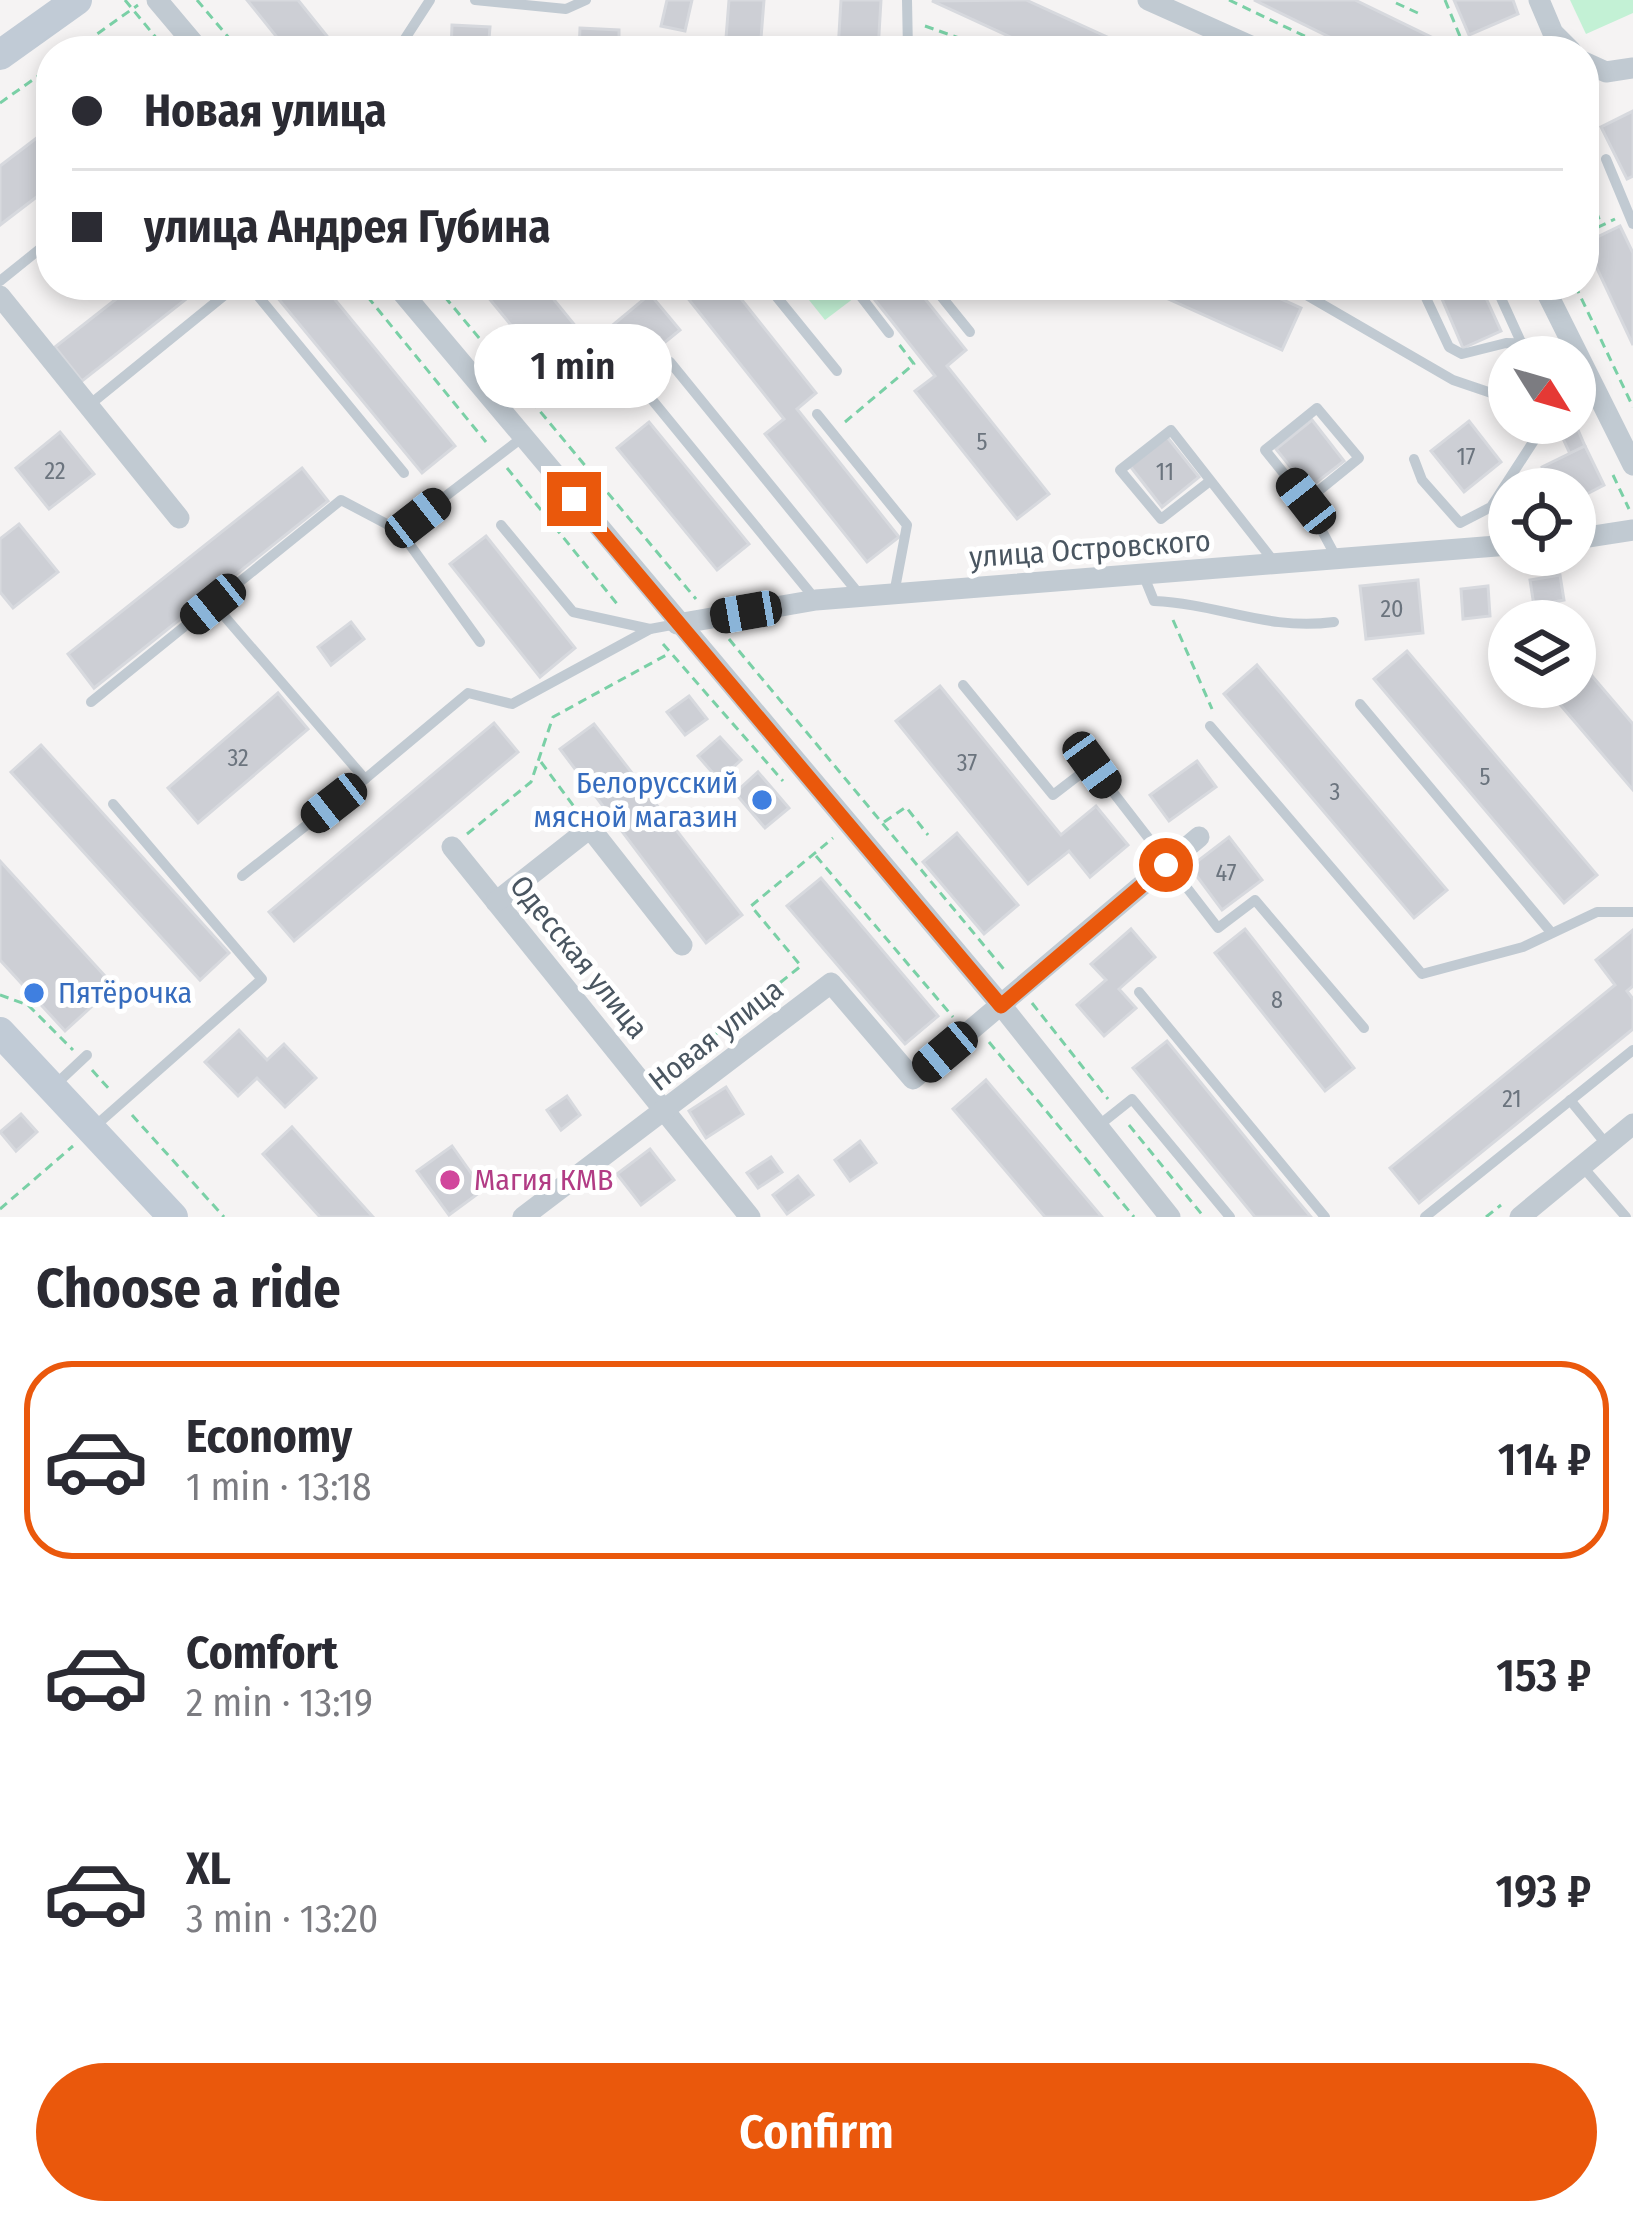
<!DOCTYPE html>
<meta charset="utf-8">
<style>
:root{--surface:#fff;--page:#f7f7f7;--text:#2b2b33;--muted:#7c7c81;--line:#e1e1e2;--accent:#ea580c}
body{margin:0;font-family:"Fira Sans Condensed",sans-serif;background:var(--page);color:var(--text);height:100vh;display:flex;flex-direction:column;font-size:45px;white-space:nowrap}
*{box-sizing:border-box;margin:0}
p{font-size:39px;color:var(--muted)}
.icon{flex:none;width:66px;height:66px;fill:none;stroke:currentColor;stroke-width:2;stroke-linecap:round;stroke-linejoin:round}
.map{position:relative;height:1217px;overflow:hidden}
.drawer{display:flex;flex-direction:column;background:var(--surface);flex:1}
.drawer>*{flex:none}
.banner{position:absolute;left:36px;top:36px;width:1563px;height:264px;border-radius:48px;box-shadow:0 6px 18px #0003;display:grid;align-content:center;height:264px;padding:0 36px;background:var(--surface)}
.needle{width:78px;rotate:127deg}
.buttons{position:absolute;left:1488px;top:336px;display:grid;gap:24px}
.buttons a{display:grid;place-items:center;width:108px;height:108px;border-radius:50%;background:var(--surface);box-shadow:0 6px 18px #0003;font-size:60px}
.end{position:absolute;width:54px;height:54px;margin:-27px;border:15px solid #ea580c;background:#fff;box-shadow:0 0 0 6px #fff}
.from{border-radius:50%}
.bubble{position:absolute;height:84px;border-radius:42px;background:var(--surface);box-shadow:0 6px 18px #0003;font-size:39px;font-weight:600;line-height:84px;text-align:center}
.car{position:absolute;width:36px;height:72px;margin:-36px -18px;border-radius:15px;box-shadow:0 0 9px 3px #0007;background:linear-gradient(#222 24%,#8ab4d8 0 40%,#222 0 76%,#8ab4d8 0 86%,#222 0)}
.banner b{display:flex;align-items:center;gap:42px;height:114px;font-size:45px}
.banner b+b{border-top:3px solid var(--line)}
.banner i{width:30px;height:30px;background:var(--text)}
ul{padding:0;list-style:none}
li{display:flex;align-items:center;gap:36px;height:198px;margin:0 24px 18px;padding:0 12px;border:6px solid transparent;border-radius:48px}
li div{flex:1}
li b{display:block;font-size:45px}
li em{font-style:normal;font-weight:600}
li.active{border-color:var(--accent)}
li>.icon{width:108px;height:108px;stroke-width:1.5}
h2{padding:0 36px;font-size:54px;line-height:144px}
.button{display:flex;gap:24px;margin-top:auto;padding:24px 36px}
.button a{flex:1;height:138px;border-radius:72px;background:var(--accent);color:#fff;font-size:48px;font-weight:600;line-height:138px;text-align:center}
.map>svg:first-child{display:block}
</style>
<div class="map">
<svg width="1633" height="1217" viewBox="0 0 1633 1217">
<rect width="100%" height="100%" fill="#f5f3f3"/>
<!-- green -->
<g fill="#c3f1d5">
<polygon points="1570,0 1633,0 1633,13 1586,34"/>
<polygon points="797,285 844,285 854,298 825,320"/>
</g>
<!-- building -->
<g fill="#cdcfd5" stroke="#d7d9de" stroke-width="3">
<polygon points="247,0 298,0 339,51 288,51"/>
<polygon points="667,0 692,0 685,31 661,26"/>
<polygon points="729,0 764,0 760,51 725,51"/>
<polygon points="841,0 881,0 878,51 838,51"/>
<polygon points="1026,0 1138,51 1041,51 932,1"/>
<polygon points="1254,0 1355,0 1431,37 1424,51 1358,51"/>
<polygon points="1454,0 1513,0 1518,14 1469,35"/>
<polygon points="452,25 490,27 488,51 451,51"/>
<polygon points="580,28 619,30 619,51 579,51"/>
<polygon points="1633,111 1633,176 1627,179 1601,127"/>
<polygon points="51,127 51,186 0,225 0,166"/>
<polygon points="1620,226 1633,253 1633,345 1585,243"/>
<polygon points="134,285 204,285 82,381 55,347"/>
<polygon points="267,285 323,285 455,446 422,473"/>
<polygon points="478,285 542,285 590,344 650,294 680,330 595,399 570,368 556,380"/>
<polygon points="689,285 730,285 816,393 797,409 899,537 867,562 765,434 784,419 682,291"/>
<polygon points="863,285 914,285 966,350 947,366 1049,494 1017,519 915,391 935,376"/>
<polygon points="1137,285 1250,285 1301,308 1282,350"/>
<polygon points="1436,285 1480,285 1501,331 1463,348"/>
<polygon points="1312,420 1344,461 1308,489 1276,449"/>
<polygon points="1469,421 1501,462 1464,492 1431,451"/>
<polygon points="649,422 749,544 717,570 617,448"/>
<polygon points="1556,423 1575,423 1585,446 1570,454"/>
<polygon points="60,432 94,474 49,509 16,468"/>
<polygon points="1167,437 1199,477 1162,507 1130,466"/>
<polygon points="1585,446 1604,485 1575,500 1575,489 1548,489 1542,467"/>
<polygon points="302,468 328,501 94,688 68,654"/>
<polygon points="19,524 58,572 13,608 0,592 0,539"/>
<polygon points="486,536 575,648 540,677 450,564"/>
<polygon points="1560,575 1564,600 1534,606 1530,580"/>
<polygon points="1418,580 1423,633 1366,639 1360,586"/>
<polygon points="1488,586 1490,616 1463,619 1461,589"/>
<polygon points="351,622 364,639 331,665 318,647"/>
<polygon points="1407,651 1597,875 1564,903 1374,679"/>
<polygon points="1575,656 1633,724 1633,790 1545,687 1575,687"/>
<polygon points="1257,665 1447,890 1414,918 1224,694"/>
<polygon points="940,686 1061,835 1096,806 1128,845 1090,877 1069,851 1028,884 896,721"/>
<polygon points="278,693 308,729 198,823 168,788"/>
<polygon points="689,696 707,719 685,735 667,712"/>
<polygon points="494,723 518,752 294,941 269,912"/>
<polygon points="594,724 742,915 706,943 560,749"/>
<polygon points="720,737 741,760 719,780 698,756"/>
<polygon points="41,745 229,953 200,980 11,772"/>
<polygon points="1197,761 1216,787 1169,821 1150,795"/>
<polygon points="758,772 789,808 765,828 735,793"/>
<polygon points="957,833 1018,905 984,934 923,862"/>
<polygon points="1229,837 1262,880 1222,910 1190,867"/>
<polygon points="0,861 114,986 65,1031 0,960"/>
<polygon points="821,878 938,1016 905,1044 787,906"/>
<polygon points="1131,929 1155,957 1119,989 1136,1008 1104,1036 1077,1005 1106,980 1091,964"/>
<polygon points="1245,929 1354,1068 1325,1091 1215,953"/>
<polygon points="1633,930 1633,986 1627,991 1633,999 1633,1029 1419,1203 1390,1168 1615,985 1596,960"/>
<polygon points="239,1030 267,1060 284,1044 316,1078 285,1107 257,1078 238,1096 205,1062"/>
<polygon points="1167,1041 1275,1174 1311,1217 1255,1217 1133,1068"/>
<polygon points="986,1080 1102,1217 1045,1217 953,1109"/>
<polygon points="726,1087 743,1114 706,1138 689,1111"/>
<polygon points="567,1096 580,1115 561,1130 547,1110"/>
<polygon points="21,1114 37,1132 16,1151 0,1132"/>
<polygon points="292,1127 373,1217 320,1217 263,1154"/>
<polygon points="860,1141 876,1163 850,1181 835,1160"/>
<polygon points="452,1146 483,1190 449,1215 417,1171"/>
<polygon points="650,1149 674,1180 641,1205 617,1174"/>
<polygon points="771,1157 782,1172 758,1188 747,1173"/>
<polygon points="798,1176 813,1195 787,1214 773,1195"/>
</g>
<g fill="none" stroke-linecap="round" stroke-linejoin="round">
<!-- path -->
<g stroke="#7ad0a6" stroke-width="3" stroke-dasharray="9 6" stroke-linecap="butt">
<polyline points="125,0 167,51"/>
<polyline points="197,0 240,51"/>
<polyline points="1229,0 1336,51"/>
<polyline points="1445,0 1466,51"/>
<polyline points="1396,3 1420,14"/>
<polyline points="925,26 996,51"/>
<polyline points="73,51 138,5"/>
<polyline points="1492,51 1512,41"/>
<polyline points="0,103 51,67"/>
<polyline points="1596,211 1601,224"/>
<polyline points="1584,234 1615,219"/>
<polyline points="358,285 486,442"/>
<polyline points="435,285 696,599"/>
<polyline points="1575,285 1633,407"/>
<polyline points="845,422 914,364 898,343"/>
<polyline points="507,468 618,605"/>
<polyline points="1613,475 1629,509"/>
<polyline points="1173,620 1212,709"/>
<polyline points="729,639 1007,973"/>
<polyline points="663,644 783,781"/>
<polyline points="541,762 578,812"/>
<polyline points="884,822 906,807 928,835"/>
<polyline points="467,834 531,782 553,717 670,653"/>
<polyline points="816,856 953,1017"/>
<polyline points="0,995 28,1005 73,1050"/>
<polyline points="1032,1003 1108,1099"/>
<polyline points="989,1042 1134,1217"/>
<polyline points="92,1070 110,1090"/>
<polyline points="663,1076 801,966 751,906 833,838"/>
<polyline points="132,1115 224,1217"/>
<polyline points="1129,1125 1204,1217"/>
<polyline points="0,1209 73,1146"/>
<polyline points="1486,1217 1501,1205"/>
</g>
<!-- lane -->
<g stroke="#c1cad2" stroke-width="10">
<polyline points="475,0 566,9 586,0"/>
<polyline points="907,0 908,51"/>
<polyline points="397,51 430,0"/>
<polyline points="1525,51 1531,48"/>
<polyline points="1606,159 1633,224"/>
<polyline points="0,281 51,240"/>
<polyline points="249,285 404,473"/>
<polyline points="767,285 837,371"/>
<polyline points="852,285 889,333"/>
<polyline points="932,285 970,332"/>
<polyline points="1289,285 1453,380 1509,399"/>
<polyline points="1420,285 1449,347 1462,354 1506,343 1572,345"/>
<polyline points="1495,285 1521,342"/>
<polyline points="88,406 237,285"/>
<polyline points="817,414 907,525 894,594"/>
<polyline points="1414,459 1422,480 1460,523 1491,507 1535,439 1530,423"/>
<polyline points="1210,481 1161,519 1120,470 1171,430 1275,563"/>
<polyline points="1306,501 1359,458 1317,408 1265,450 1306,501 1336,557"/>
<polyline points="501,525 573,612 650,629"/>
<polyline points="400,531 523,437"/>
<path d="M1143 574 1154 601C1220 604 1267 631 1334 622"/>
<polyline points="816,600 640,385 670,362 859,594"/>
<polyline points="213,603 365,779 468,693 512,704 650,629 677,624"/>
<polyline points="963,685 1053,795 1092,765 1218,928 1255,900 1364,1028"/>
<polyline points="91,702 341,500 400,531 480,642"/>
<polyline points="1360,704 1550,931"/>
<polyline points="1210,726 1422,974 1523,947 1597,912 1633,912"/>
<polyline points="242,876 365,779"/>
<polyline points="1139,992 1325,1217"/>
<polyline points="55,1085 87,1055"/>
<polyline points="1570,1100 1607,1145"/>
<polyline points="1098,1126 1132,1099 1230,1217"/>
<polyline points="94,1127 262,979 113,804"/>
<polyline points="1582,1166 1626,1217"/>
<polyline points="1425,1217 1633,1050"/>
</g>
<!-- street -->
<g stroke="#c1cad2" stroke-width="21">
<polyline points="157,0 200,51"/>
<polyline points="1148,0 1262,51"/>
<polyline points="1539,0 1553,33 1571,51"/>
<polyline points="1584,62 1606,72 1633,68"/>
<polyline points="396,285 1001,1005 1170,1217"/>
<polyline points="1543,285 1633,465"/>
<polyline points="0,296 179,518"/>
<polyline points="1575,539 1633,530"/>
<polyline points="677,624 816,600 1509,545"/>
<polyline points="452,847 750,1217"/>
<polyline points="496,902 590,828 682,945"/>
<polyline points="523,1217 831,983 913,1079 1199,837"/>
<polyline points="1520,1217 1633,1124"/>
</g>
<!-- secondary -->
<g stroke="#c1cbd6" stroke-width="30">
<polyline points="0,55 77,0"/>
<polyline points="0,1032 173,1217"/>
</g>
</g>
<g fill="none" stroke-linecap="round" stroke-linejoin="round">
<!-- route -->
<polyline stroke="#ea580c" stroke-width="15" points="574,499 1001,1006 1166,865"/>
</g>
<!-- markers -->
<g fill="#3f7fe0" stroke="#fff" stroke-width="4.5">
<circle cx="762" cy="800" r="12"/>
<circle cx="34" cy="993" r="12"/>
</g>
<circle fill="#d1479c" stroke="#fff" stroke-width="4.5" cx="450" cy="1180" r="12"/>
<g text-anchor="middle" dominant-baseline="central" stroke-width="10" stroke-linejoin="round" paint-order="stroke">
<!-- number labels -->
<g font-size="24" fill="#6b747e">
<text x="982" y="442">5</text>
<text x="1466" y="457">17</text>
<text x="55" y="471">22</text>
<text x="1165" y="472">11</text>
<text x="1392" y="609">20</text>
<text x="238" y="758">32</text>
<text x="967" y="763">37</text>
<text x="1485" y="777">5</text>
<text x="1335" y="792">3</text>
<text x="1226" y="873">47</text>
<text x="1277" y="1000">8</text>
<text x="1512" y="1099">21</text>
</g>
<!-- street labels -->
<g font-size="30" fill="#4a5661" stroke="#fff">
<text transform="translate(1090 549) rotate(-4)">улица Островского</text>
<text transform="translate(579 957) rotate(51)">Одесская улица</text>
<text transform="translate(716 1035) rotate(-38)">Новая улица</text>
</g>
<!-- shop labels -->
<g font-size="30" fill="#366cbe" stroke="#fff" text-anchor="end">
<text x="738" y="783">Белорусский<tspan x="738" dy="34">мясной магазин</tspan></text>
<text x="58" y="993" text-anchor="start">Пятёрочка</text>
</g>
<!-- hotel labels -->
<g font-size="30" fill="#b23c85" stroke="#fff" text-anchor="start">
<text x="474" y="1180">Магия КМВ</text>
</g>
</g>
</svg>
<div class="buttons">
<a><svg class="needle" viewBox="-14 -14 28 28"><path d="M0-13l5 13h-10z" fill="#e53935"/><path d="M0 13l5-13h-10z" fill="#7c7c81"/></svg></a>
<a><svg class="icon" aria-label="locate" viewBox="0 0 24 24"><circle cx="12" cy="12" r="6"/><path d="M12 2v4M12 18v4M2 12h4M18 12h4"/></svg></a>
<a><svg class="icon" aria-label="layers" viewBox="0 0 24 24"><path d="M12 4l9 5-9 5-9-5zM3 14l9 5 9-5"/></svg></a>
</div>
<i class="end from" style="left:1166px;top:865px"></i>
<i class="end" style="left:574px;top:499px"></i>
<div class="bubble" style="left:474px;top:324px;width:198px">1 min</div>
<i class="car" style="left:1306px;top:501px;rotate:322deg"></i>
<i class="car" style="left:418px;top:518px;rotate:52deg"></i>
<i class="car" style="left:213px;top:604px;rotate:231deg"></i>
<i class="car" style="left:746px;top:612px;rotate:260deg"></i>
<i class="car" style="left:1092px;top:765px;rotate:144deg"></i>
<i class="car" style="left:334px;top:803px;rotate:232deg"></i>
<i class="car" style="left:945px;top:1052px;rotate:230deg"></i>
<div class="banner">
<b><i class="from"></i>Новая улица</b>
<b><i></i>улица Андрея Губина</b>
</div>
</div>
<section class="drawer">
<h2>Choose a ride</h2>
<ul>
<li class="active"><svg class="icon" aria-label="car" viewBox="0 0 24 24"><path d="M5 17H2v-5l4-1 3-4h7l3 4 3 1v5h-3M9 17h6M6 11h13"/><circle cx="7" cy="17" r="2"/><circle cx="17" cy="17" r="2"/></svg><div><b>Economy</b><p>1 min · 13:18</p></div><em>114 ₽</em></li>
<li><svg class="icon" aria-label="car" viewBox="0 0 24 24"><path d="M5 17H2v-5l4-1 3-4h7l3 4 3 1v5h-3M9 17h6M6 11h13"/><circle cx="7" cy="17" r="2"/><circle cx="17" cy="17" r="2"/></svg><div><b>Comfort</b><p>2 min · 13:19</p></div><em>153 ₽</em></li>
<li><svg class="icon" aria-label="car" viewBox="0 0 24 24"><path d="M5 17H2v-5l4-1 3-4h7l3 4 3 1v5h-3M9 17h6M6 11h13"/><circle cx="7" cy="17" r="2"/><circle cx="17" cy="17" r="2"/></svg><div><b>XL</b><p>3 min · 13:20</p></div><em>193 ₽</em></li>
</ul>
<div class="button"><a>Confirm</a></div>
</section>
